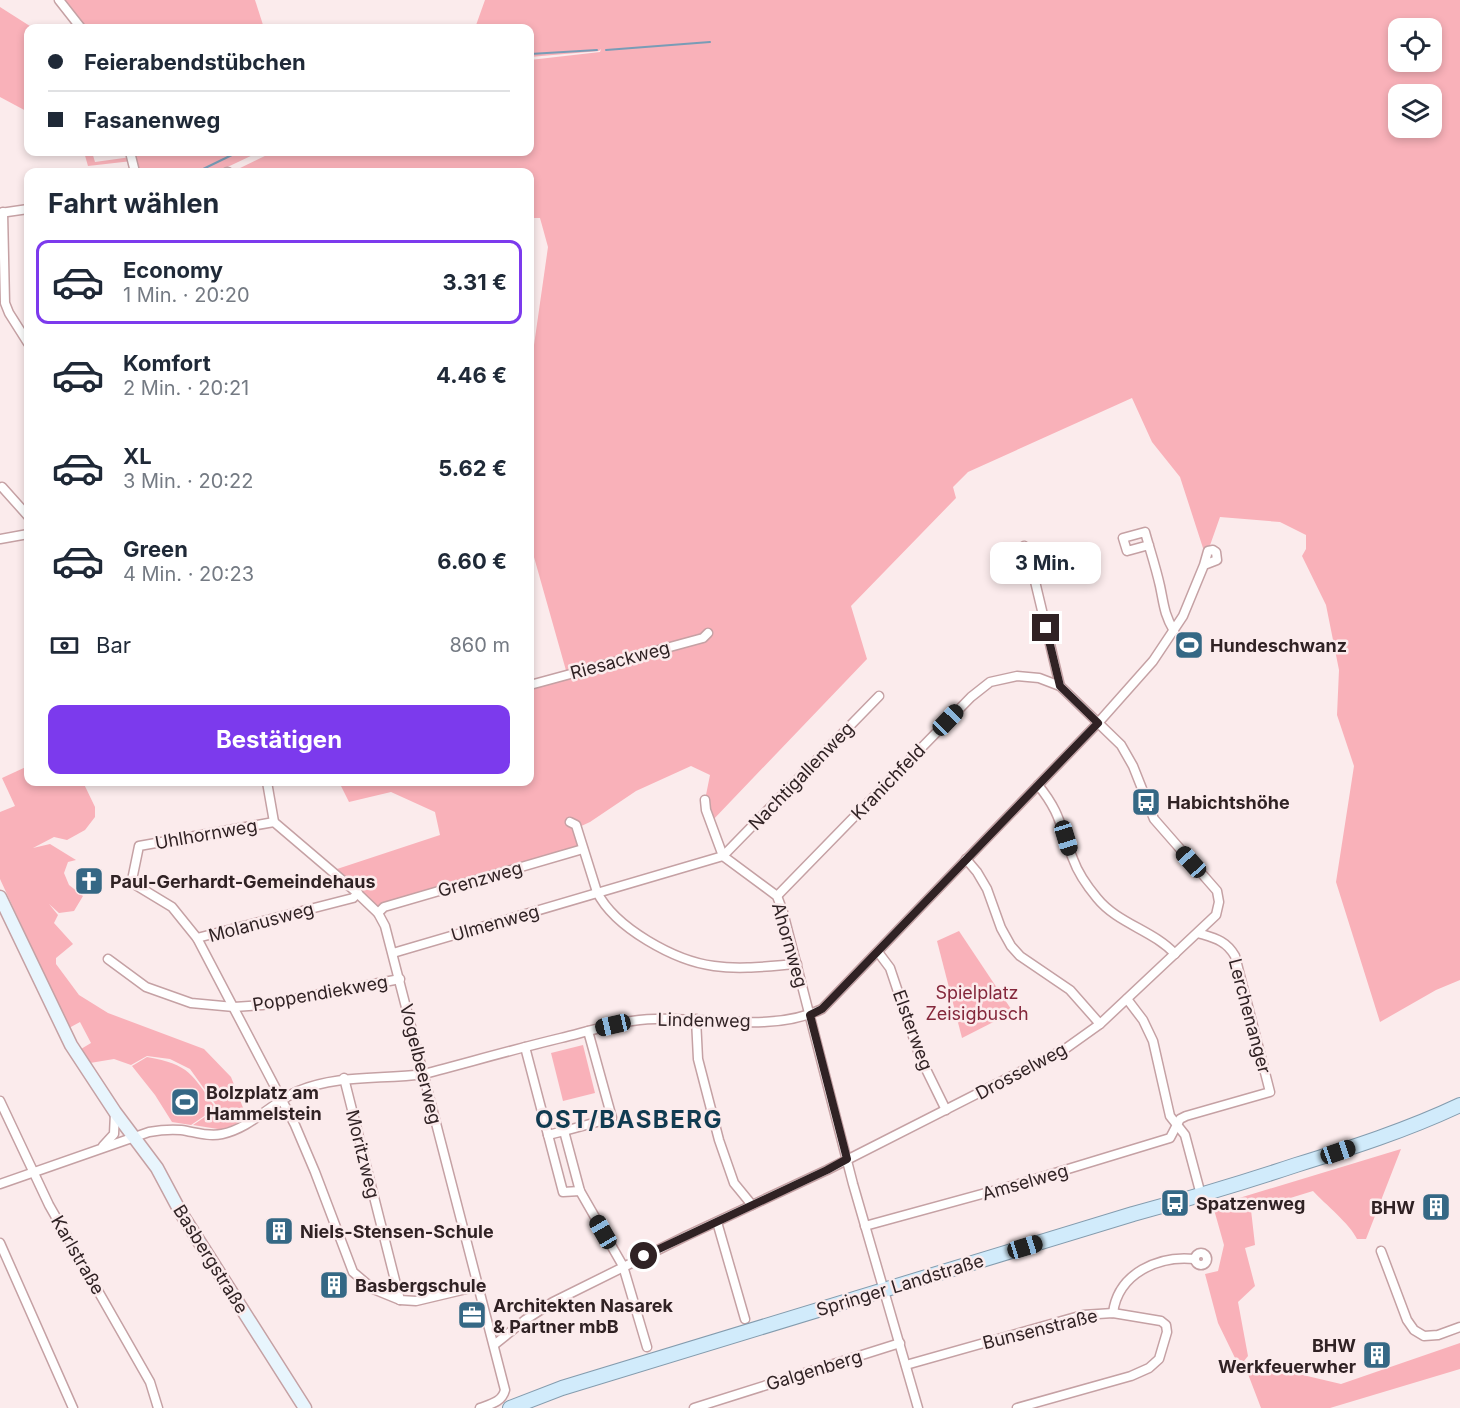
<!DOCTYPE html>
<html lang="de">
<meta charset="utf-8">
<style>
:root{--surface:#fff;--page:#f6f6f7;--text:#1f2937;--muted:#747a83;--line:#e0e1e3;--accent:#7c3aed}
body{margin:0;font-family:Inter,sans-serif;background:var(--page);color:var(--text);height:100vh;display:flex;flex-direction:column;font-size:22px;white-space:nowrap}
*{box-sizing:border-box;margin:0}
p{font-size:20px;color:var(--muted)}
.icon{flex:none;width:33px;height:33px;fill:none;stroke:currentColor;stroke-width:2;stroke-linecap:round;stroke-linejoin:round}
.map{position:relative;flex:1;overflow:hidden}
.drawer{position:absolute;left:24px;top:168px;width:510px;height:618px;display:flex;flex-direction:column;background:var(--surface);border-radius:12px;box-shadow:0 3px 9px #0003}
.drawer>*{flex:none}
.guide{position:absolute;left:24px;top:24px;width:510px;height:132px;border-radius:12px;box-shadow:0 3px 9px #0003;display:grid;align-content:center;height:132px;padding:0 24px;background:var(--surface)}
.fabs{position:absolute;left:1388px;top:18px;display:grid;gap:12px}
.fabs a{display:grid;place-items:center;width:54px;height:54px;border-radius:12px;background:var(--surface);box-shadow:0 3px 9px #0003;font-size:30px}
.end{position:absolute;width:27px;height:27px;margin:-14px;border:8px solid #302224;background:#fff;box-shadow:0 0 0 3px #fff}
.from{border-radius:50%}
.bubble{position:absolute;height:42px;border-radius:12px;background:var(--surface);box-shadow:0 3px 9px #0003;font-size:20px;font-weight:700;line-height:42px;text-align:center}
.car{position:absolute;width:18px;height:36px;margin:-18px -9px;border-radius:8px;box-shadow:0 0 4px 2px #0007;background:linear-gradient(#222 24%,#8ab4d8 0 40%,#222 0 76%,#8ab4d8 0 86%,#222 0)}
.guide b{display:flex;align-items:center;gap:21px;height:57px;font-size:22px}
.guide b+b{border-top:2px solid var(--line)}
.guide i{width:15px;height:15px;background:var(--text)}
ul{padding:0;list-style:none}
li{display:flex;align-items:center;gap:18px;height:84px;margin:0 12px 9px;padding:0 12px;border:3px solid transparent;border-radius:12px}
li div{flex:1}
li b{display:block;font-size:22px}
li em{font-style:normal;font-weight:700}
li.current{border-color:var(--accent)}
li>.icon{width:54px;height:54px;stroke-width:1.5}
h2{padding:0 24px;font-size:27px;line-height:72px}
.pay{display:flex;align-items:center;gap:15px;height:66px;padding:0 24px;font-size:22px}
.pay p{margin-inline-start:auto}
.button{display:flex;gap:12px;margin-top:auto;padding:12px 24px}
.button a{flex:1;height:69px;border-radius:12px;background:var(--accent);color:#fff;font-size:24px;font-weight:700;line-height:69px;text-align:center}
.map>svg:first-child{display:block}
</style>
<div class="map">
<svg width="1460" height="1408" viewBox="0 0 1460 1408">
<rect width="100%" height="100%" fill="#fbebec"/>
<!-- green -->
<g fill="#f9b1b9" fill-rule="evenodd">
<polygon points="59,0 255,0 264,28 81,28"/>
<path d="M485 0H1460V980L1436 990 1380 1022 1336 882 1354 766 1337 715 1339 670 1326 605 1302 556 1306 549V535L1280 522 1220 517 1208 551 1203 548 1180 477 1152 442 1132 398 968 472 953 487 956 498 851 606 867 659 711 822 705 800 710 775 691 766 636 791 590 822 577 828 583 849 378 913 331 871 440 835 435 812 391 792 349 802 339 782H530V685L567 674 530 543V373L548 247 540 218H530V172H234V171L273 152H530V60L600 52 601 49 599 51 530 57V28H475ZM1398 28H1431V62H1398ZM1398 94H1431V128H1398Z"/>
<polygon points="0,7 33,28 28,28 28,112 0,97"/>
<polygon points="84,152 92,152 95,162 131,157 130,152 259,152 217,172 135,172 132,161 88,166"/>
<polygon points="28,766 28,782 83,782 95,807 95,817 85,830 67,840 54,837 33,848 50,844 76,860 68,862 64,873 69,885 83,896 74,911 59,913 49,904 58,915 54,923 73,944 56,958 56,964 79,995 108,1013 204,1049 231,1077 247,1118 224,1130 193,1125 218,1108 190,1069 170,1059 147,1056 131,1065 114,1059 90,1063 81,1049 91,1043 80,1022 69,1028 0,879 0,812 15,806 2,778"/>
<polygon points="959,931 1013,1012 962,1038 937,941"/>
<polygon points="583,1045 595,1093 563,1101 551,1053"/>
<path d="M147 1057C191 1065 191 1074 216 1108L191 1125 172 1122 155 1095 132 1066Z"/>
<path d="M1401 1149 1366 1239H1357C1350 1224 1325 1204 1313 1191L1251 1210 1255 1245 1245 1248 1255 1286 1238 1302 1248 1356 1244 1361 1341 1384 1460 1343V1369L1330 1408H1261L1243 1361 1235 1358 1218 1323 1205 1274 1218 1271 1224 1245 1213 1206Z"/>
</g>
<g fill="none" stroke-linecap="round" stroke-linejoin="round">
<!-- stream -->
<g stroke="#799cb6" stroke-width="2">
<polyline points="606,50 710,42"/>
<polyline points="530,54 597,50"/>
<polyline points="197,172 238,152"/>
</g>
<!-- street casing -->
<g stroke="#c5a1a4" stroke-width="11">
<g id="street">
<polyline points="59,0 81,28"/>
<polyline points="130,152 135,172"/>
<polyline points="227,172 228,172"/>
<polyline points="3,212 5,303 9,313 28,343"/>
<polyline points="0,213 28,209"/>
<polyline points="2,487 28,516"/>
<polyline points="0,539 28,534"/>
<path d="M1149 545 1127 551 1123 538 1145 532C1150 550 1156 568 1160 586 1164 605 1164 614 1174 631"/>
<polyline points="1024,546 1028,552 1060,686"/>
<polyline points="530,685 703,638 708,633"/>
<path d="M267 782 274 822 355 891 378 913 385 926 505 1390C502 1402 491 1404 480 1408"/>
<path d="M1038 785C1061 813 1060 827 1073 859 1078 873 1087 886 1097 898 1118 924 1153 930 1175 954"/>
<polyline points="705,800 706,810 723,856 777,896 783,912 853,1184 918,1408"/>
<polyline points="274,822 139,846 132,880 134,884 172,907 197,938 295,1125 315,1172 353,1272 373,1289 400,1300 416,1301 479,1286"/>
<path d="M570 822 576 825 597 892C615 928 675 961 714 966 741 970 770 966 797 964"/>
<polyline points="966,859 977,872 987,889 1001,928 1011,946 1020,956 1070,990 1100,1024"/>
<polyline points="378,913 384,907 583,849"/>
<polyline points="197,938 353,898 358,893"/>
<polyline points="878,952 890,968 920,1057 946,1110"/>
<polyline points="393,953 723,856 879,696"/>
<polyline points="108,959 146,987 191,1003 234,1007 262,1005 400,979"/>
<polyline points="1127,999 1143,1020 1153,1041 1170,1116 1185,1135 1201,1195"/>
<polyline points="696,1019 698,1059 719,1140 734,1183 752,1205"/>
<polyline points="525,1047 563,1192 580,1191"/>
<polyline points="344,1078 400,1300"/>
<polyline points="0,1101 49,1205 150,1382 158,1408"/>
<polyline points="564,1131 612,1118 588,1031"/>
<polyline points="548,1135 564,1131 580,1191 623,1266 647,1347"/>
<polyline points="103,1146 114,1134 115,1113"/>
<path d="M0 1184 149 1132C160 1130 170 1129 181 1130 195 1132 208 1137 222 1134 251 1128 271 1103 298 1091 339 1074 381 1080 424 1074 470 1062 515 1049 561 1038 585 1032 608 1025 632 1021 692 1012 766 1036 822 1009L1098 723 1153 661 1183 616 1204 565 1217 560 1216 552 1213 550 1208 551 1204 565"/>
<polyline points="717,1222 745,1319"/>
<path d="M865 1226 1022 1183 1170 1138 1180 1119 1186 1116 1270 1092 1235 956C1226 940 1214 938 1198 933"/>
<polyline points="0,1243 73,1408"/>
<polyline points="1381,1251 1407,1320 1414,1330 1424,1336 1438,1335 1460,1327"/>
<circle cx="1201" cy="1259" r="6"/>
<path d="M1113 1313C1118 1273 1159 1255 1195 1259"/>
<polyline points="494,1345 525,1320 553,1302 686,1236 827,1170 1065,1049 1100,1024 1216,915 1219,902 1217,891 1154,819 1133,766 1121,745 1060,686 1039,678 1017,676 990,682 971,697 777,896"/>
<polyline points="906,1365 1083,1315 1113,1313 1161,1321 1166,1325 1167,1332 1159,1359 1149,1368 1131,1376 1017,1408"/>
<polyline points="694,1408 900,1343"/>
</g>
</g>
<!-- secondary casing -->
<g stroke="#c5a1a4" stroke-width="15">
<polyline id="secondary" points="0,897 71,1045 115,1112 157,1168 181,1213 305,1408"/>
</g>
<!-- primary casing -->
<g stroke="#849cae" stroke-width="16">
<path id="primary" d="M510 1408 562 1388 1133 1214C1188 1199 1242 1183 1296 1165 1351 1148 1407 1130 1460 1105"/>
</g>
<!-- street -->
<use href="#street" stroke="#fff" stroke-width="8"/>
<!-- secondary -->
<use href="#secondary" stroke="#e8f5fd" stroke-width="12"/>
<!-- primary -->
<use href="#primary" stroke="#d1ebfb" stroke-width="14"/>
</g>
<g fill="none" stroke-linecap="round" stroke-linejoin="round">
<!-- route -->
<polyline stroke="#302224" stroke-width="8" points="644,1256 827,1170 847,1159 810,1015 822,1009 1098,723 1060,686 1046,628"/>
</g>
<!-- icons -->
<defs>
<g id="stadium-square" transform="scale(1.5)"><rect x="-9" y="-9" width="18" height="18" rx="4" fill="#356885" stroke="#fbebec"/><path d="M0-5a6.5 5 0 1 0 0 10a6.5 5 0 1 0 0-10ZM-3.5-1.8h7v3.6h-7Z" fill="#fff"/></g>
<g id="bus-square" transform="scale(1.5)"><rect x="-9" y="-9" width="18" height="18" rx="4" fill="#356885" stroke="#fbebec"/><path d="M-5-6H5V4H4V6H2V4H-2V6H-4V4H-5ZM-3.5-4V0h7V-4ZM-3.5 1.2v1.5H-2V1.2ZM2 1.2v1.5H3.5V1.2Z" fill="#fff"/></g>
<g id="church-square" transform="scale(1.5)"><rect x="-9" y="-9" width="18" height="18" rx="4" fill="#356885" stroke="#fbebec"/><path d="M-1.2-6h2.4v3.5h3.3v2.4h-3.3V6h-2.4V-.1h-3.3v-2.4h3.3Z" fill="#fff"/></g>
<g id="building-square" transform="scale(1.5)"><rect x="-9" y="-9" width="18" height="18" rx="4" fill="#356885" stroke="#fbebec"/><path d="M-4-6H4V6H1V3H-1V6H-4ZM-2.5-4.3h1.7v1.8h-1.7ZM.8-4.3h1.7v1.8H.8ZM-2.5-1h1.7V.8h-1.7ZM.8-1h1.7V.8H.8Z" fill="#fff"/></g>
<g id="office-square" transform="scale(1.5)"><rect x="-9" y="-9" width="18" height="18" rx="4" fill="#356885" stroke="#fbebec"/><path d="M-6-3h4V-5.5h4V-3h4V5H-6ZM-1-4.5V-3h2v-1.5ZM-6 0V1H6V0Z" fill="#fff"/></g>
</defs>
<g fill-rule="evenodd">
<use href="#stadium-square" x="1189" y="645"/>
<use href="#bus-square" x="1146" y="802"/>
<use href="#church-square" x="89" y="881"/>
<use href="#stadium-square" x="185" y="1102"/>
<use href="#bus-square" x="1175" y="1203"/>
<use href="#building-square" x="1436" y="1207"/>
<use href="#building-square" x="279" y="1231"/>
<use href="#building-square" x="334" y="1285"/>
<use href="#office-square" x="472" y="1315"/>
<use href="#building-square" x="1377" y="1355"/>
</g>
<g text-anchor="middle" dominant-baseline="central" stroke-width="5" stroke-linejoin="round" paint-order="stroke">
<!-- poi labels -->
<g font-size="18" font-weight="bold" fill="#302224" stroke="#fbebec" text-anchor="start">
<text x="1210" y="645">Hundeschwanz</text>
<text x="1167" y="802">Habichtshöhe</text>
<text x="110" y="881">Paul-Gerhardt-Gemeindehaus</text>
<text x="206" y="1092">Bolzplatz am<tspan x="206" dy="21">Hammelstein</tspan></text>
<text x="1196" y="1203">Spatzenweg</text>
<text x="1415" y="1207" text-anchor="end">BHW</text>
<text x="300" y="1231">Niels-Stensen-Schule</text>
<text x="355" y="1285">Basbergschule</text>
<text x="493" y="1305">Architekten Nasarek<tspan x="493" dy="21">&amp; Partner mbB</tspan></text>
<text x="1356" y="1345" text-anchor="end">BHW<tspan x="1356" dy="21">Werkfeuerwher</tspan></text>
</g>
<!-- street labels -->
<g font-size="18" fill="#302224" stroke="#fbebec">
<text transform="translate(620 660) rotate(-15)">Riesackweg</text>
<text transform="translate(801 776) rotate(-46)">Nachtigallenweg</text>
<text transform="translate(888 782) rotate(-46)">Kranichfeld</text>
<text transform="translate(206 834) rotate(-10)">Uhlhornweg</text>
<text transform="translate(480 879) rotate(-16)">Grenzweg</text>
<text transform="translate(261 922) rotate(-15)">Molanusweg</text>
<text transform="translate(495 923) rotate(-16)">Ulmenweg</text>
<text transform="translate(790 945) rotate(74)">Ahornweg</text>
<text transform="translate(320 993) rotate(-10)">Poppendiekweg</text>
<text transform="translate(1250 1016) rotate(75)">Lerchenanger</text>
<text transform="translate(704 1020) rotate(1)">Lindenweg</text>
<text transform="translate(913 1030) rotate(70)">Elsterweg</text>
<text transform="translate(421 1064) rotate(76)">Vogelbeerweg</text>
<text transform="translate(1021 1071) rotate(-28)">Drosselweg</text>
<text transform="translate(363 1154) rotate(76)">Moritzweg</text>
<text transform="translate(1025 1182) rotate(-16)">Amselweg</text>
<text transform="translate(78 1255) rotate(60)">Karlstraße</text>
<text transform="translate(211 1259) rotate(58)">Basbergstraße</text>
<text transform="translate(900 1285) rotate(-17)">Springer Landstraße</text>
<text transform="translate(1040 1329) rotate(-14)">Bunsenstraße</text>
<text transform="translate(814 1370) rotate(-17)">Galgenberg</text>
</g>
<!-- park labels -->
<g font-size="18" fill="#84273b" stroke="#fbebec">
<text x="977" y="992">Spielplatz<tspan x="977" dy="21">Zeisigbusch</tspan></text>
</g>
<!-- district labels -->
<g font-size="24" font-weight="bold" letter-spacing="1.5" fill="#113b51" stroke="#fbebec">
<text x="629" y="1119">OST/BASBERG</text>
</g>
</g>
</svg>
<div class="fabs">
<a><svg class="icon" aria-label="locate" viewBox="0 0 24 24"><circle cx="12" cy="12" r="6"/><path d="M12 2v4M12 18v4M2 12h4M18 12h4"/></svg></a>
<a><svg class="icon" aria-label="layers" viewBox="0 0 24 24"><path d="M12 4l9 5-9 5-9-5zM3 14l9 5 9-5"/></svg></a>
</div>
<i class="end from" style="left:644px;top:1256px"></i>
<i class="end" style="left:1046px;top:628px"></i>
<div class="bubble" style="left:990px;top:542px;width:111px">3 Min.</div>
<i class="car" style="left:948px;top:720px;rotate:44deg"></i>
<i class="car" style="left:1066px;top:838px;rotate:163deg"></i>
<i class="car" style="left:1191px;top:862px;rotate:318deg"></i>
<i class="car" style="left:613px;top:1025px;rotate:257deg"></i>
<i class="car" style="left:1338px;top:1152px;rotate:71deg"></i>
<i class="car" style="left:603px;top:1232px;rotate:330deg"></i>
<i class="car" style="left:1025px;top:1247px;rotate:73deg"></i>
<div class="guide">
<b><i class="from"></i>Feierabendstübchen</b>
<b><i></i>Fasanenweg</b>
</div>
<section class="drawer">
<h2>Fahrt wählen</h2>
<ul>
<li class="current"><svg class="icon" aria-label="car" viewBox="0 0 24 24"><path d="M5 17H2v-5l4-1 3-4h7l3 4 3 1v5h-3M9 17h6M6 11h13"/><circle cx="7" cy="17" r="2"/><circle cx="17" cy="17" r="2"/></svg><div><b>Economy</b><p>1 Min. · 20:20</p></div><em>3.31 €</em></li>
<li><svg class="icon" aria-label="car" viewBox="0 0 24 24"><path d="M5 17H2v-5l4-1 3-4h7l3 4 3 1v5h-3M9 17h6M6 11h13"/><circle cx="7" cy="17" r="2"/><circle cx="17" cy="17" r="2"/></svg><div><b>Komfort</b><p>2 Min. · 20:21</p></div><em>4.46 €</em></li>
<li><svg class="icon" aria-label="car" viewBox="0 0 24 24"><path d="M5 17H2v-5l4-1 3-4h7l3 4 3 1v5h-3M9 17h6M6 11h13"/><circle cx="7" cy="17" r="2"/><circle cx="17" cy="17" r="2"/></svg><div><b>XL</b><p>3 Min. · 20:22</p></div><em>5.62 €</em></li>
<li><svg class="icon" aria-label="car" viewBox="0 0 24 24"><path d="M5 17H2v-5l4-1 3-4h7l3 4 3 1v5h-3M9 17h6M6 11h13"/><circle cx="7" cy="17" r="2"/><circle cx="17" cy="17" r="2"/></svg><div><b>Green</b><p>4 Min. · 20:23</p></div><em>6.60 €</em></li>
</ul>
<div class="pay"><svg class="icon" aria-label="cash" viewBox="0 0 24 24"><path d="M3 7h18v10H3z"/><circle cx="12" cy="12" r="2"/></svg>Bar<p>860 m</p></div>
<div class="button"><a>Bestätigen</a></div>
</section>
</div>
